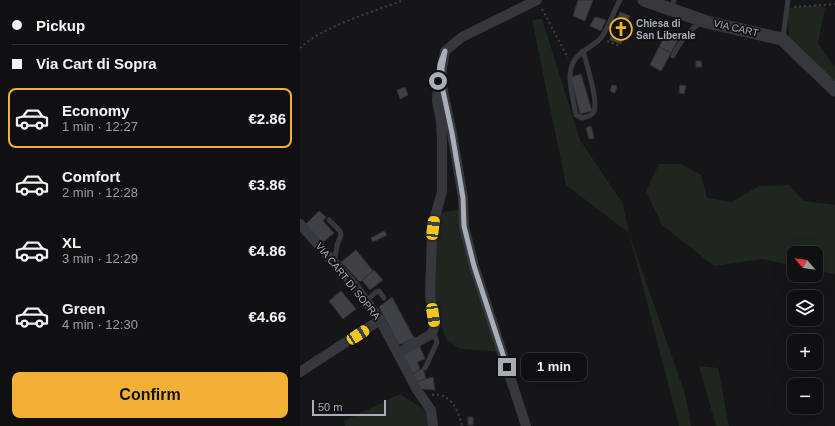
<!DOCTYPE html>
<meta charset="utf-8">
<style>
:root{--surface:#101012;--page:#1e1e20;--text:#f1f3f6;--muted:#9c9d9f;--line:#303032;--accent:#f2b134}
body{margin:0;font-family:Arial,sans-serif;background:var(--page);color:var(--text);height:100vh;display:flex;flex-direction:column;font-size:15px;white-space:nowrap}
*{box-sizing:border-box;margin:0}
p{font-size:13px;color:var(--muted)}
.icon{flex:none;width:22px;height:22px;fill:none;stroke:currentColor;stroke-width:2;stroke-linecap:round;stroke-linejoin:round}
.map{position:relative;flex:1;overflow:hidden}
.details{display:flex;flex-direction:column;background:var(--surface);width:300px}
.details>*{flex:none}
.hud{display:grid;align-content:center;height:88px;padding:0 12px;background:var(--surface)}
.needle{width:26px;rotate:298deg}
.controls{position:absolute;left:487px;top:246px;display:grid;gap:8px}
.controls a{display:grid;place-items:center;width:36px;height:36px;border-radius:8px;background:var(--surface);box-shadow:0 4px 16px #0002,0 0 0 1px var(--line);font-size:20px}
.scale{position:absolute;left:12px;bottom:10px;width:74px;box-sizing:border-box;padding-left:4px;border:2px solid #a8adb8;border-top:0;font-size:11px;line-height:14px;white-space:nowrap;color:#a8adb8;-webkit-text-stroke:3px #111113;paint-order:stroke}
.end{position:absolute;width:18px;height:18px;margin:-9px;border:5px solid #a8adb8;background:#111;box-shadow:0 0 0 2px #111}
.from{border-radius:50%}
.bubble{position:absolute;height:28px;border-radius:8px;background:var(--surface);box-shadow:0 4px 16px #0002,0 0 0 1px var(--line);font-size:13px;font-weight:700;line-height:28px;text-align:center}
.car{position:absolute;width:12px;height:24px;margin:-12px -6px;border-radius:5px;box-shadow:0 0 3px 1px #0007;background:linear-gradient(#f5c518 24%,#345 0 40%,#f5c518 0 76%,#345 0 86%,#f5c518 0)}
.hud b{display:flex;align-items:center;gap:14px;height:38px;font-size:15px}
.hud b+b{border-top:1px solid var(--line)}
.hud i{width:10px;height:10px;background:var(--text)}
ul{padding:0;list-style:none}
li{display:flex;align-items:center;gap:12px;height:60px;margin:0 8px 6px;padding:0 4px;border:2px solid transparent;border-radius:8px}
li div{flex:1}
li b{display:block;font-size:15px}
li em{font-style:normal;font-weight:700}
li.selected{border-color:var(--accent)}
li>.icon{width:36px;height:36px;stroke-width:1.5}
.primary-button{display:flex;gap:8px;margin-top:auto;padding:8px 12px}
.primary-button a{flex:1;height:46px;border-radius:8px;background:var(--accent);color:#111;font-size:16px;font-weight:700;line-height:46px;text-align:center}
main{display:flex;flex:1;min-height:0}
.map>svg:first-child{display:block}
</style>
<main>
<section class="details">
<div class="hud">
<b><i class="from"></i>Pickup</b>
<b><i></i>Via Cart di Sopra</b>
</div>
<ul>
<li class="selected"><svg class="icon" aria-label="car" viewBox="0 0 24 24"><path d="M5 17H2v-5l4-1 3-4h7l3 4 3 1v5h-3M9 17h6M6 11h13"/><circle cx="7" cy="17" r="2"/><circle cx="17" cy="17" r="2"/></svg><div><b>Economy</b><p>1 min · 12:27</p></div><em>€2.86</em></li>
<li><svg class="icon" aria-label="car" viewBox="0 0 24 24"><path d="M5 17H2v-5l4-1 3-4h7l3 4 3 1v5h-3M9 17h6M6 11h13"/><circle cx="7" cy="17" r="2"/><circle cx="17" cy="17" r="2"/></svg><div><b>Comfort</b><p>2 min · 12:28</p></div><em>€3.86</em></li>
<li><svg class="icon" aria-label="car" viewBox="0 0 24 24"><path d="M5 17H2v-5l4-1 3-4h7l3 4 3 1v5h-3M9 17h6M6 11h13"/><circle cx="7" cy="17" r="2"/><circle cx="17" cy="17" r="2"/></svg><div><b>XL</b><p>3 min · 12:29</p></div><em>€4.86</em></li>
<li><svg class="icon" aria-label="car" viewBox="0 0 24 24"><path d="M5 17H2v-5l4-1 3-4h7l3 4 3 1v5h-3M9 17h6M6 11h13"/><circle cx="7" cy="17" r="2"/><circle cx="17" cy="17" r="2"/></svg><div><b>Green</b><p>4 min · 12:30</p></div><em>€4.66</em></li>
</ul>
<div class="primary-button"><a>Confirm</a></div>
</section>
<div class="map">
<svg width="535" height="426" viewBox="0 0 535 426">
<rect width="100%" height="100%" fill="#161618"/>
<!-- green -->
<g fill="#1e261f">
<polygon points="521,5 525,8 518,43 535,67 535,96 491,58 487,8"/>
<polygon points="242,19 280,140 323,204 329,233 385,394 391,426 379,426 329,233 266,185 232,20"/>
<polygon points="359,164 381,164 401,175 407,198 431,202 460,186 489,185 504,201 535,205 535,274 516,270 516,253 494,253 494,266 462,259 414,266 362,225 346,191"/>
<polygon points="163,209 202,352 161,349 147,340 132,305 136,213"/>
<polygon points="399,366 418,368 429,426 416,426"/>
<polygon points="100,394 128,412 131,426 45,426 44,421"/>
</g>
<!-- building -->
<g fill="#404145" stroke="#303034">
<polygon points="278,0 293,0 285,21 273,16"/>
<polygon points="320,12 330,16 328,20 331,22 328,34 325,33 321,44 310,40 314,29 310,28 313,21 316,23"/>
<polygon points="295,17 306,20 301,31 290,26"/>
<polygon points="367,32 379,38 371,53 359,47"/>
<polygon points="359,47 371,53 361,71 350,65"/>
<polygon points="396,61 401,61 402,67 396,67"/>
<polygon points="281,74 292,111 280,114 271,77"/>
<polygon points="312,85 317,86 315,93 310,91"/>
<polygon points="380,85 386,86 384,94 379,93"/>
<polygon points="105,87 108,95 100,99 97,90"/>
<polygon points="291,126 294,138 289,139 286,128"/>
<polygon points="19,211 26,217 23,221 34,233 22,243 6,224"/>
<polygon points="84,231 87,235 73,242 71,238"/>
<polygon points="56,250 73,271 60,282 41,262"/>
<polygon points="74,270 83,280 70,290 62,280"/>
<polygon points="41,291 56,309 43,319 29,301"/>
<polygon points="92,297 114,338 99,345 79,307"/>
<polygon points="116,337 125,359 117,362 120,369 112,375 103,355 107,353 103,343"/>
<polygon points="123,368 126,379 115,382 112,375"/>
<polygon points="133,377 135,390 121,389 115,382"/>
<rect x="168" y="417" width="5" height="8"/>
</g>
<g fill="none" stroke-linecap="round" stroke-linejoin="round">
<!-- path -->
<g stroke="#3d3f44" stroke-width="2" stroke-dasharray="2 3" stroke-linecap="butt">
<polyline points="494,7 535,4"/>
<polyline points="242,9 268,58"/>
<polyline points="307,41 320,46"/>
<path d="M0 48C23 26 73 12 104 0"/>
<path d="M132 395C150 392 159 411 162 426"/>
</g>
<!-- service -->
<g stroke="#37383d" stroke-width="5">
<polyline points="371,9 374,0"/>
<polyline points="483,38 488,0"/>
<path d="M283 51C286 62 300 105 293 113 291 116 286 117 282 118L276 115 275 110C272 91 263 68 280 54 286 49 294 45 300 39 309 28 313 12 320 0"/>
<path d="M373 56C380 42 387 31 402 22"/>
<polyline points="29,220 40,231 41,235 37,245 35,257 32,261"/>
<polyline points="66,301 76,292 79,291 84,298"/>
<polyline points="125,368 137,342 133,331"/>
</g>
<!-- minor -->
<g stroke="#37383d" stroke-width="10">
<polyline points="0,224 54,285 80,320 117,390 131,410 133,426"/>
<polyline points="98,353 130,335 133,331 135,325 130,295 132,236 134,220 142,192 142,141 141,121 137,101 138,84"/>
<polyline points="0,372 80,320"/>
<polyline points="226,426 174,266 164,226 163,198 152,133 143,91 142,68 145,51 162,37 237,0"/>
</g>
<!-- tertiary -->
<polyline stroke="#37383d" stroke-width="13" points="344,0 407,22 482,39 535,90"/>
</g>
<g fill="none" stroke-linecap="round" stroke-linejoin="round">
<!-- route -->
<polyline stroke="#a8adb8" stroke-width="5" points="138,81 140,64 145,51 142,68 143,91 152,133 163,198 164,226 174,266 207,367"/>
</g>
<!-- icons -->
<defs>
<g id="church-ring" transform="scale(1.15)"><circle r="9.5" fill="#111113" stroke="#f2b134" stroke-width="1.5"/><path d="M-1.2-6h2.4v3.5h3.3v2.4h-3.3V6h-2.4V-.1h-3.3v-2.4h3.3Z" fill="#f2b134"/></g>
</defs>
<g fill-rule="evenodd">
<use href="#church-ring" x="321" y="29"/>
</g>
<g text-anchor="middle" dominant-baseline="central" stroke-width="3.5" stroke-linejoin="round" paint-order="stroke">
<!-- poi labels -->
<g font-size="10" font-weight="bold" fill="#a8adb8" stroke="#111113" text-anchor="start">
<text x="336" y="23">Chiesa di<tspan x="336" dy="12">San Liberale</tspan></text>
</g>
<!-- street labels -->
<g font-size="10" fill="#a8adb8" stroke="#111113">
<text transform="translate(436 28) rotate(13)">VIA CART</text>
<text transform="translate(48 281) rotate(51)">VIA CART DI SOPRA</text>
</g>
</g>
</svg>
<div class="controls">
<a><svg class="needle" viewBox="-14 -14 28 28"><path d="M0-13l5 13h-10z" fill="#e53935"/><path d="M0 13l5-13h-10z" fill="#9c9d9f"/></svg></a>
<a><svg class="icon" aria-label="layers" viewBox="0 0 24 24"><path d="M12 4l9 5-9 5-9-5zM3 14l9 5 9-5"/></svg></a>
<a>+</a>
<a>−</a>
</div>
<div class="scale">50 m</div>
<i class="end from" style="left:138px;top:81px"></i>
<i class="end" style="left:207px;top:367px"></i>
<div class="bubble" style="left:221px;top:353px;width:66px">1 min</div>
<i class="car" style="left:133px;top:228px;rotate:7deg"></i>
<i class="car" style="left:133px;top:315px;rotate:172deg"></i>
<i class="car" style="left:58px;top:335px;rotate:57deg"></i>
</div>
</main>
